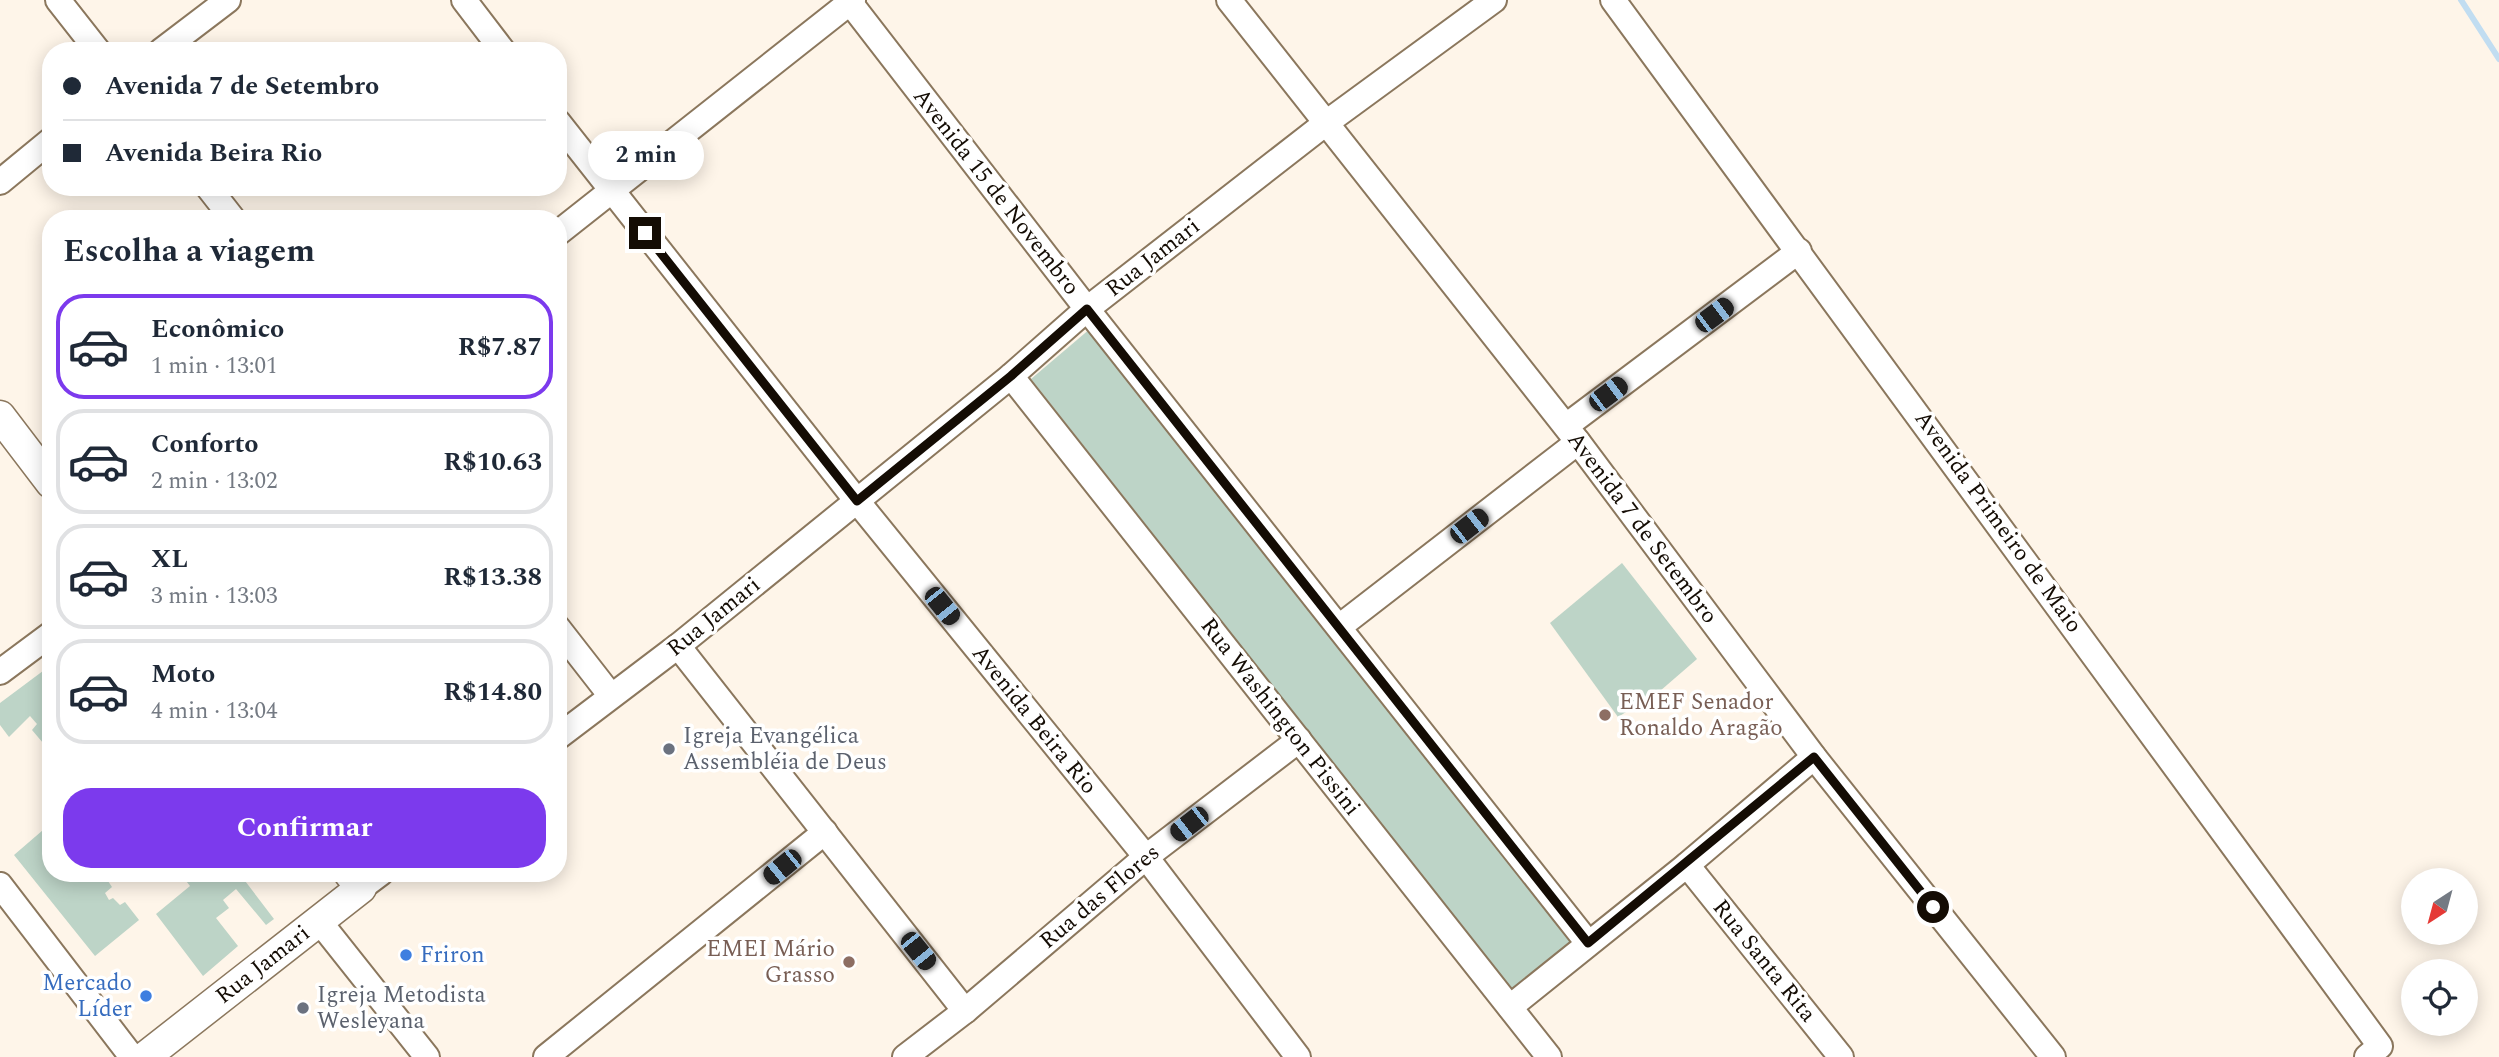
<!DOCTYPE html>
<html lang="pt">
<meta charset="utf-8">
<style>
:root{--surface:#fff;--page:#f6f6f7;--text:#1f2937;--muted:#747a83;--line:#e0e1e3;--accent:#7c3aed}
body{margin:0;font-family:Spectral,serif;background:var(--page);color:var(--text);height:100vh;display:flex;flex-direction:column;font-size:26px;white-space:nowrap}
*{box-sizing:border-box;margin:0}
p{font-size:23px;color:var(--muted)}
.icon{flex:none;width:38px;height:38px;fill:none;stroke:currentColor;stroke-width:2;stroke-linecap:round;stroke-linejoin:round}
.map{position:relative;flex:1;overflow:hidden}
.side{position:absolute;left:42px;top:210px;width:525px;height:672px;display:flex;flex-direction:column;background:var(--surface);border-radius:28px;box-shadow:0 4px 18px #0003}
.side>*{flex:none}
.hud{position:absolute;left:42px;top:42px;width:525px;height:154px;border-radius:28px;box-shadow:0 4px 18px #0003;display:grid;align-content:center;height:154px;padding:0 21px;background:var(--surface)}
.needle{width:46px;rotate:216deg}
.controls{position:absolute;left:2401px;top:868px;display:grid;gap:14px}
.controls a{display:grid;place-items:center;width:77px;height:77px;border-radius:50%;background:var(--surface);box-shadow:0 4px 18px #0003;font-size:35px}
.end{position:absolute;width:32px;height:32px;margin:-16px;border:9px solid #140c04;background:#fff;box-shadow:0 0 0 4px #fff}
.from{border-radius:50%}
.bubble{position:absolute;height:49px;border-radius:24px;background:var(--surface);box-shadow:0 4px 18px #0003;font-size:23px;font-weight:700;line-height:49px;text-align:center}
.car{position:absolute;width:21px;height:42px;margin:-21px -10px;border-radius:9px;box-shadow:0 0 5px 2px #0007;background:linear-gradient(#222 24%,#8ab4d8 0 40%,#222 0 76%,#8ab4d8 0 86%,#222 0)}
.hud b{display:flex;align-items:center;gap:24px;height:66px;font-size:26px}
.hud b+b{border-top:2px solid var(--line)}
.hud i{width:18px;height:18px;background:var(--text)}
ul{padding:0;list-style:none}
li{display:flex;align-items:center;gap:21px;height:105px;margin:0 14px 10px;padding:0 7px;border:4px solid var(--line);border-radius:28px}
li div{flex:1}
li b{display:block;font-size:26px}
li em{font-style:normal;font-weight:700}
li.current{border-color:var(--accent)}
li>.icon{width:63px;height:63px;stroke-width:1.5}
h2{padding:0 21px;font-size:32px;line-height:84px}
.cta{display:flex;gap:14px;margin-top:auto;padding:14px 21px}
.cta a{flex:1;height:80px;border-radius:28px;background:var(--accent);color:#fff;font-size:28px;font-weight:700;line-height:80px;text-align:center}
.map>svg:first-child{display:block}
</style>
<div class="map">
<svg width="2499" height="1057" viewBox="0 0 2499 1057">
<rect width="100%" height="100%" fill="#fef5e9"/>
<!-- green -->
<g fill="#bdd4c7">
<polygon points="1091,328 1572,940 1511,989 1031,379"/>
<polygon points="1622,563 1697,659 1660,691 1618,717 1550,623"/>
<polygon points="51,665 51,757 49,750 32,730 37,724 30,716 9,737 0,725 0,703"/>
<polygon points="50,824 51,873 92,873 98,880 104,875 112,887 105,893 109,900 113,898 120,905 125,902 139,920 95,956 14,855"/>
<polygon points="180,873 239,873 274,919 266,925 236,889 223,900 229,908 216,918 238,946 203,976 156,914 190,886"/>
</g>
<g fill="none" stroke-linecap="round" stroke-linejoin="round">
<!-- stream -->
<polyline stroke="#c1ddf1" stroke-width="6" points="2461,0 2499,59"/>
<!-- minor casing -->
<g stroke="#8b775d" stroke-width="28">
<g id="minor">
<polyline points="58,0 98,51"/>
<polyline points="464,0 503,51"/>
<polyline points="848,0 1087,309 1588,943"/>
<polyline points="1229,0 1578,442 1814,757 2053,1057"/>
<polyline points="1613,0 2380,1046 2367,1057"/>
<polyline points="161,51 228,0"/>
<polyline points="558,122 857,501 1146,857 1298,1057"/>
<polyline points="0,182 51,140"/>
<polyline points="208,187 233,219"/>
<polyline points="558,233 853,0"/>
<polyline points="1011,376 1549,1057"/>
<polyline points="1566,426 1799,251"/>
<polyline points="1339,627 1578,442"/>
<polyline points="558,628 611,696"/>
<polyline points="678,646 965,1011"/>
<polyline points="0,672 51,634"/>
<polyline points="558,737 678,646 1011,376 1087,309 1326,123 1494,0"/>
<polyline points="1687,865 1841,1057"/>
<polyline points="0,885 132,1057"/>
<polyline points="361,888 381,873"/>
<polyline points="319,921 427,1057"/>
<polyline points="1510,1007 1687,865 1814,757"/>
<polyline points="546,1057 825,832"/>
<polyline points="905,1057 965,1011 1146,857 1299,740"/>
</g>
</g>
<!-- tertiary casing -->
<g stroke="#8b775d" stroke-width="33">
<g id="tertiary">
<polyline points="0,416 51,483"/>
<polyline points="145,1057 361,888 349,873"/>
</g>
</g>
<!-- minor -->
<use href="#minor" stroke="#fff" stroke-width="24"/>
<!-- tertiary -->
<use href="#tertiary" stroke="#fff" stroke-width="30"/>
</g>
<g fill="none" stroke-linecap="round" stroke-linejoin="round">
<!-- route -->
<polyline stroke="#140c04" stroke-width="9" points="645,233 857,501 1011,376 1087,309 1588,943 1814,757 1933,907"/>
</g>
<!-- markers -->
<g fill="#8d6e63" stroke="#fff" stroke-width="2.5">
<circle cx="1605" cy="715" r="7"/>
<circle cx="849" cy="962" r="7"/>
</g>
<g fill="#6b7280" stroke="#fff" stroke-width="2.5">
<circle cx="669" cy="749" r="7"/>
<circle cx="303" cy="1008" r="7"/>
</g>
<g fill="#3f7fe0" stroke="#fff" stroke-width="2.5">
<circle cx="406" cy="955" r="7"/>
<circle cx="146" cy="996" r="7"/>
</g>
<g text-anchor="middle" dominant-baseline="central" stroke-width="7" stroke-linejoin="round" paint-order="stroke">
<!-- street labels -->
<g font-size="23" fill="#140c04" stroke="#fff">
<text transform="translate(996 192) rotate(52)">Avenida 15 de Novembro</text>
<text transform="translate(1153 258) rotate(-38)">Rua Jamari</text>
<text transform="translate(1998 522) rotate(54)">Avenida Primeiro de Maio</text>
<text transform="translate(1642 528) rotate(53)">Avenida 7 de Setembro</text>
<text transform="translate(714 617) rotate(-39)">Rua Jamari</text>
<text transform="translate(1280 717) rotate(52)">Rua Washington Pissini</text>
<text transform="translate(1034 720) rotate(51)">Avenida Beira Rio</text>
<text transform="translate(1100 897) rotate(-40)">Rua das Flores</text>
<text transform="translate(1764 961) rotate(51)">Rua Santa Rita</text>
<text transform="translate(263 965) rotate(-38)">Rua Jamari</text>
</g>
<!-- education labels -->
<g font-size="23" fill="#785e54" stroke="#fff" text-anchor="start">
<text x="1619" y="702">EMEF Senador<tspan x="1619" dy="26">Ronaldo Aragão</tspan></text>
<text x="835" y="949" text-anchor="end">EMEI Mário<tspan x="835" dy="26">Grasso</tspan></text>
</g>
<!-- worship labels -->
<g font-size="23" fill="#5b616d" stroke="#fff" text-anchor="start">
<text x="683" y="736">Igreja Evangélica<tspan x="683" dy="26">Assembléia de Deus</tspan></text>
<text x="317" y="995">Igreja Metodista<tspan x="317" dy="26">Wesleyana</tspan></text>
</g>
<!-- shop labels -->
<g font-size="23" fill="#366cbe" stroke="#fff" text-anchor="start">
<text x="420" y="955">Friron</text>
<text x="132" y="983" text-anchor="end">Mercado<tspan x="132" dy="26">Líder</tspan></text>
</g>
</g>
</svg>
<div class="controls">
<a><svg class="needle" viewBox="-14 -14 28 28"><path d="M0-13l5 13h-10z" fill="#e53935"/><path d="M0 13l5-13h-10z" fill="#747a83"/></svg></a>
<a><svg class="icon" aria-label="locate" viewBox="0 0 24 24"><circle cx="12" cy="12" r="6"/><path d="M12 2v4M12 18v4M2 12h4M18 12h4"/></svg></a>
</div>
<i class="end from" style="left:1933px;top:907px"></i>
<i class="end" style="left:645px;top:233px"></i>
<div class="bubble" style="left:588px;top:131px;width:116px">2 min</div>
<i class="car" style="left:1714px;top:315px;rotate:53deg"></i>
<i class="car" style="left:1608px;top:394px;rotate:53deg"></i>
<i class="car" style="left:1469px;top:526px;rotate:52deg"></i>
<i class="car" style="left:942px;top:606px;rotate:141deg"></i>
<i class="car" style="left:1189px;top:824px;rotate:232deg"></i>
<i class="car" style="left:782px;top:867px;rotate:231deg"></i>
<i class="car" style="left:918px;top:951px;rotate:141deg"></i>
<div class="hud">
<b><i class="from"></i>Avenida 7 de Setembro</b>
<b><i></i>Avenida Beira Rio</b>
</div>
<section class="side">
<h2>Escolha a viagem</h2>
<ul>
<li class="current"><svg class="icon" aria-label="car" viewBox="0 0 24 24"><path d="M5 17H2v-5l4-1 3-4h7l3 4 3 1v5h-3M9 17h6M6 11h13"/><circle cx="7" cy="17" r="2"/><circle cx="17" cy="17" r="2"/></svg><div><b>Econômico</b><p>1 min · 13:01</p></div><em>R$7.87</em></li>
<li><svg class="icon" aria-label="car" viewBox="0 0 24 24"><path d="M5 17H2v-5l4-1 3-4h7l3 4 3 1v5h-3M9 17h6M6 11h13"/><circle cx="7" cy="17" r="2"/><circle cx="17" cy="17" r="2"/></svg><div><b>Conforto</b><p>2 min · 13:02</p></div><em>R$10.63</em></li>
<li><svg class="icon" aria-label="car" viewBox="0 0 24 24"><path d="M5 17H2v-5l4-1 3-4h7l3 4 3 1v5h-3M9 17h6M6 11h13"/><circle cx="7" cy="17" r="2"/><circle cx="17" cy="17" r="2"/></svg><div><b>XL</b><p>3 min · 13:03</p></div><em>R$13.38</em></li>
<li><svg class="icon" aria-label="car" viewBox="0 0 24 24"><path d="M5 17H2v-5l4-1 3-4h7l3 4 3 1v5h-3M9 17h6M6 11h13"/><circle cx="7" cy="17" r="2"/><circle cx="17" cy="17" r="2"/></svg><div><b>Moto</b><p>4 min · 13:04</p></div><em>R$14.80</em></li>
</ul>
<div class="cta"><a>Confirmar</a></div>
</section>
</div>
